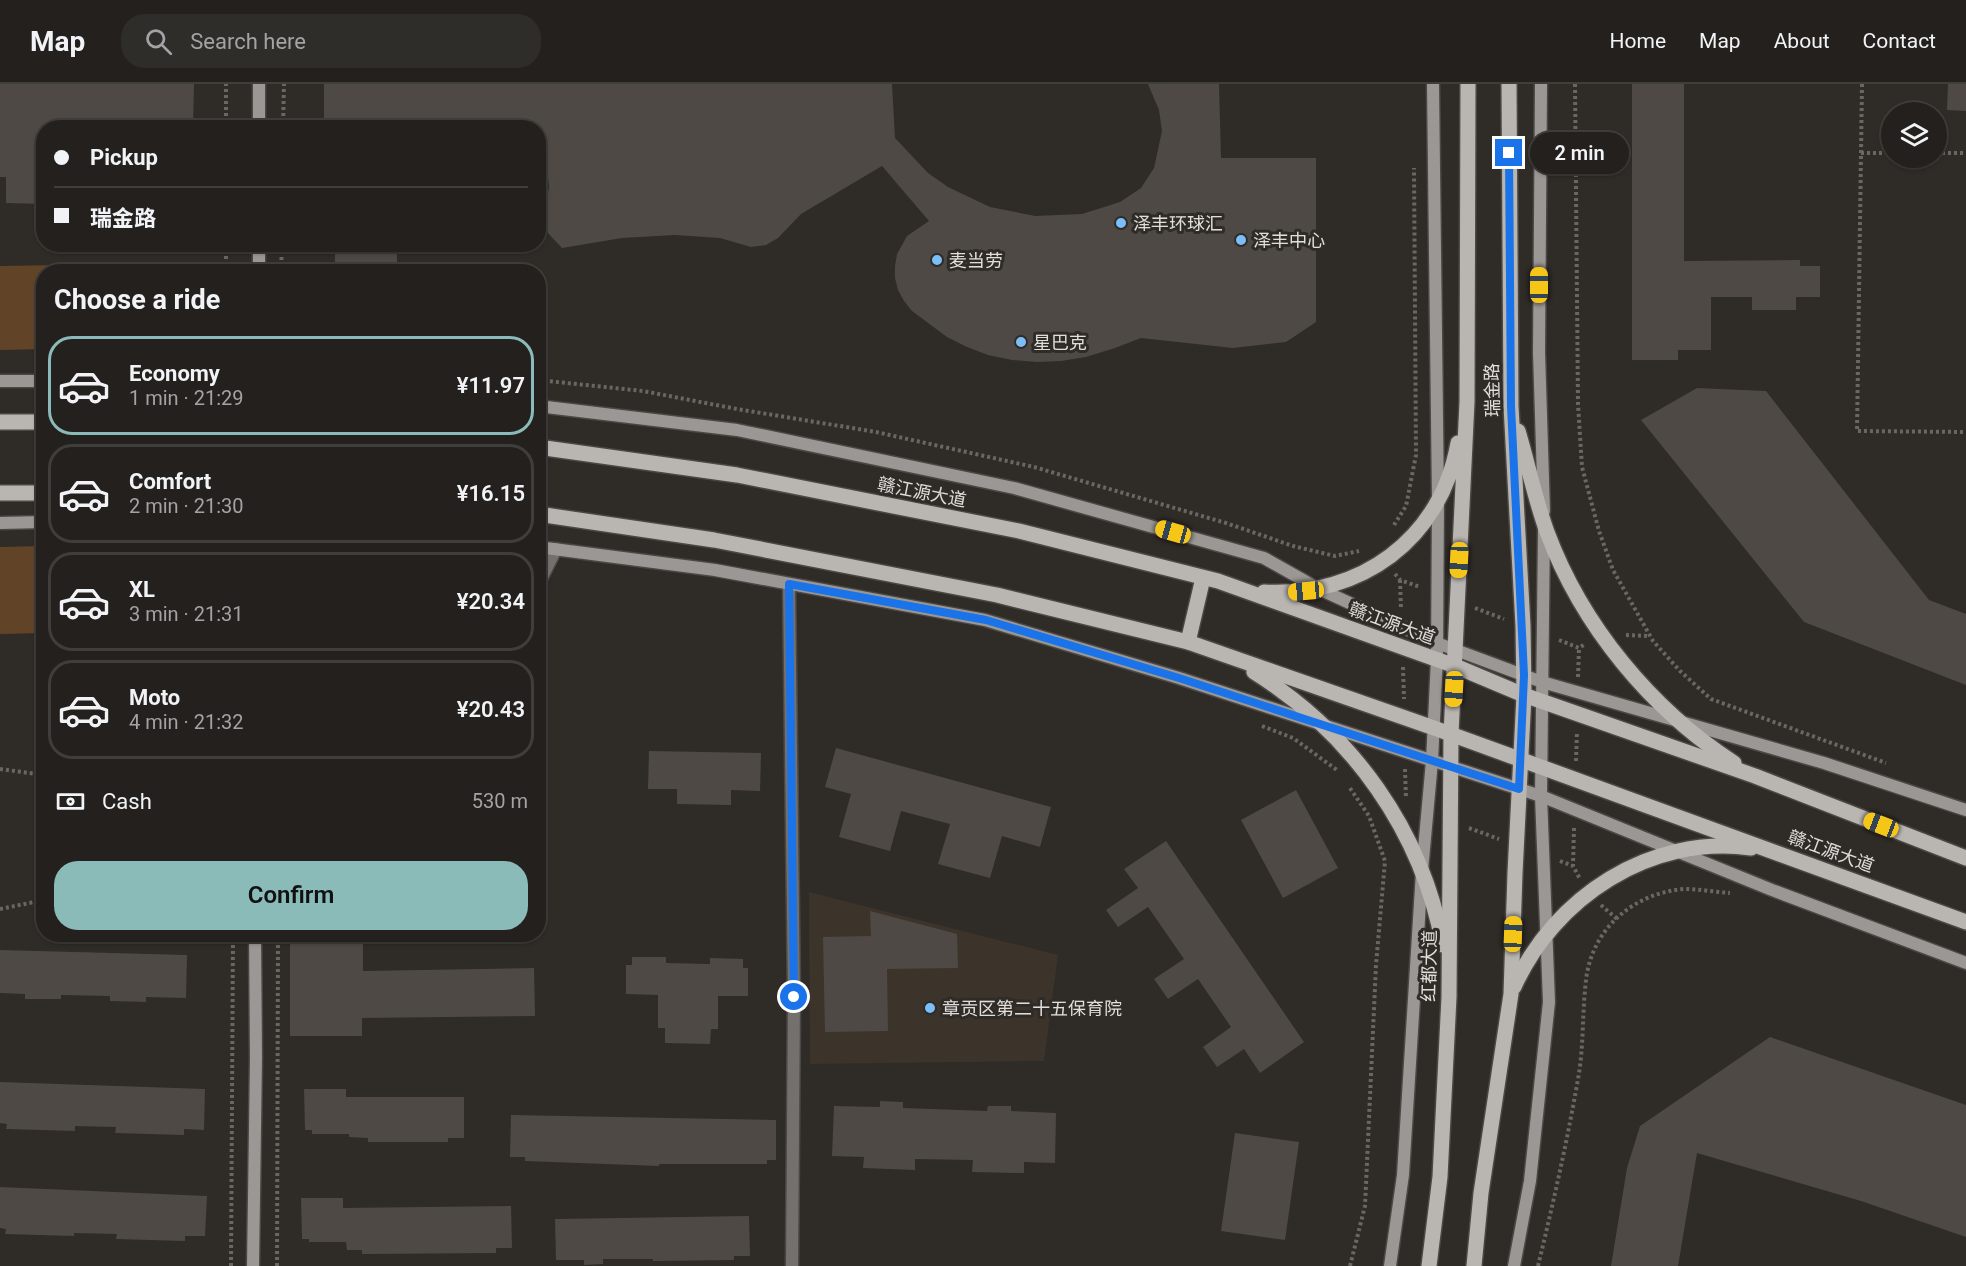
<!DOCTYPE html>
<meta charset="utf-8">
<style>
:root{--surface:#23201d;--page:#2f2d2a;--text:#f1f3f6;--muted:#a3a3a4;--line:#403e3b;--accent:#8bbbb9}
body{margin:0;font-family:Roboto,"Noto Sans SC",sans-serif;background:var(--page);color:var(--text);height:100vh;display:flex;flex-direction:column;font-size:22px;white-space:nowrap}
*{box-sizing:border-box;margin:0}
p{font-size:20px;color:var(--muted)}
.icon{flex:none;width:33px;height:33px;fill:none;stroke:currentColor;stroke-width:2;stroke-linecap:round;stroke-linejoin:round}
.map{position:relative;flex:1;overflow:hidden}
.details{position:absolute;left:36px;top:180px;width:510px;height:678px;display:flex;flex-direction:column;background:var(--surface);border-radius:24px;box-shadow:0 2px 4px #0004,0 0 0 2px var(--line)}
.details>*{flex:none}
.hud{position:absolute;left:36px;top:36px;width:510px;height:132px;border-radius:24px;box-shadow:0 2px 4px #0004,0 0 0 2px var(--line);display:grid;align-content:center;height:132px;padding:0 18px;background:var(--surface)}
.controls{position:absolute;left:1881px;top:18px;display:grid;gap:12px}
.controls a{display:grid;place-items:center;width:66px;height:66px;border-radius:50%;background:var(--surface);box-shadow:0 2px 4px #0004,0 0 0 2px var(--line);font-size:30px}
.end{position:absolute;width:27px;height:27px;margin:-14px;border:8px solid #1a73e8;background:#fff;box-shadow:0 0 0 3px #fff}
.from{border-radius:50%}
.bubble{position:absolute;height:42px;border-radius:21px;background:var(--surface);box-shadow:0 2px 4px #0004,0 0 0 2px var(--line);font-size:20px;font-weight:600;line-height:42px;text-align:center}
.car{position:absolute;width:18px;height:36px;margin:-18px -9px;border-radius:8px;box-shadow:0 0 4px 2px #0007;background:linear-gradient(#f5c518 24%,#345 0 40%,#f5c518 0 76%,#345 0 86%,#f5c518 0)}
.hud b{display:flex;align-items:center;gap:21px;height:57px;font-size:22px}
.hud b+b{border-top:2px solid var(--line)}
.hud i{width:15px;height:15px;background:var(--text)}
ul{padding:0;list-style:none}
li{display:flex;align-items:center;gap:18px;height:99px;margin:0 12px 9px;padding:0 6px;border:3px solid var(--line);border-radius:24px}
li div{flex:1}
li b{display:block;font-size:22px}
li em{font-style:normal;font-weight:600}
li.on{border-color:var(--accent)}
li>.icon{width:54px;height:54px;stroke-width:1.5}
h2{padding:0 18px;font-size:27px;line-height:72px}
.pay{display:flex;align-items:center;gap:15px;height:66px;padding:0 18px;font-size:22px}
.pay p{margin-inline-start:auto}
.cta{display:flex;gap:12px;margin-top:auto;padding:12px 18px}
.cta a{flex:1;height:69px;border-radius:24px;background:var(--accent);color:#111;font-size:24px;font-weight:600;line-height:69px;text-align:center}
header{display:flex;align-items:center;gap:36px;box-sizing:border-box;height:84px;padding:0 30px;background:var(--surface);border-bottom:2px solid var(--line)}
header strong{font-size:28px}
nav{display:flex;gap:33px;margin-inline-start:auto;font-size:21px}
.search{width:420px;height:54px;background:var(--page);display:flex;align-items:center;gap:15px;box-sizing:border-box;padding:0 21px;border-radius:24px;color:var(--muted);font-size:22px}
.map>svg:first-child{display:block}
</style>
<header>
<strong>Map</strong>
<div class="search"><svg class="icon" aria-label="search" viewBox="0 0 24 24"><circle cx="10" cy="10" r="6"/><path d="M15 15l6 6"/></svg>Search here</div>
<nav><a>Home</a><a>Map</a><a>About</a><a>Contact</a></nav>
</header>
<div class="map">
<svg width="1966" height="1182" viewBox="0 0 1966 1182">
<rect width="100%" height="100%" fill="#2f2b27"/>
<!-- built -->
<polygon fill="#3c332b" points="809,808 1058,871 1044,977 810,980"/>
<!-- green -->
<g fill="#614427">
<polygon points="185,179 186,187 44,188 43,265 0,266 0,182"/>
<polygon points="43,462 43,549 0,550 0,463"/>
</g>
<!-- building -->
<g fill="#4e4945">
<polygon points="0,0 194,0 193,44 44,44 44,120 6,119 6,93 0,93"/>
<polygon points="324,0 892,0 895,54 928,89 948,103 990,123 1035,132 1082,130 1120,118 1141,104 1154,84 1162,47 1159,26 1148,0 1219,0 1221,74 1316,74 1316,238 1286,258 1233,264 1141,254 1115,264 1086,273 1061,277 1037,278 1012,276 988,271 967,263 947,253 912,227 904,217 898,206 895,194 895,182 897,170 907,152 929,137 882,82 801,130 778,154 766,161 751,163 720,154 675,151 622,154 562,164 548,149 545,136 545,126 549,103 545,67 538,69 538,44 324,44"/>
<polygon points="1632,0 1684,0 1684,177 1800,176 1800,182 1820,182 1820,213 1796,213 1796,226 1752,226 1752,213 1711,213 1711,266 1678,266 1678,276 1632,276"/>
<polygon points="1948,0 1966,0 1966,27 1947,26"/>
<rect x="335" y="160" width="62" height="28"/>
<polygon points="1697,304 1766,307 1929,516 1966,530 1966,601 1804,538 1641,336"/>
<polygon points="836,664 1051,723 1040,763 1002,752 990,794 938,780 950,740 901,727 890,767 839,753 851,710 825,703"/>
<polygon points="649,667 761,669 760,707 731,706 731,721 677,720 677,705 648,705"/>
<polygon points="1296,706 1338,784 1283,814 1241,736"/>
<polygon points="1166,757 1304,958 1260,989 1244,965 1217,983 1203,963 1231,943 1198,895 1168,915 1154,895 1184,875 1148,823 1118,843 1106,826 1138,804 1124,785"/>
<polygon points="870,827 957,850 958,884 887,885 888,947 825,948 823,853 871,852"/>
<polygon points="290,850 363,850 363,887 534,884 535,932 362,934 362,952 290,952"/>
<polygon points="0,866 187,871 186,914 146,913 146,918 110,917 110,912 61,911 61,915 25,915 25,910 0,909"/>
<polygon points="632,873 666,873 666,879 710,880 710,874 743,875 743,884 748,884 748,912 718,912 718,945 711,945 710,960 665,959 665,944 658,944 658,911 626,910 626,881 632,881"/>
<polygon points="1770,953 1966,1021 1966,1153 1861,1117 1697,1069 1678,1182 1611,1182 1627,1084 1640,1042"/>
<polygon points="0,998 205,1005 204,1046 184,1045 184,1051 115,1049 116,1043 75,1042 75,1047 6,1045 7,1040 0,1039"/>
<polygon points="304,1005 346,1005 346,1013 464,1013 464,1054 448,1054 448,1058 368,1058 368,1054 349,1053 349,1050 312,1050 312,1046 305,1046"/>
<polygon points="880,1017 903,1018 903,1024 987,1027 988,1022 1011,1022 1011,1027 1056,1029 1055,1079 1024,1078 1024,1089 972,1088 973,1076 915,1075 915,1086 863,1084 864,1073 832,1072 834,1022 880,1023"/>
<polygon points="511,1031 776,1036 776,1076 767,1076 767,1080 659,1080 659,1082 525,1077 525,1073 510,1073"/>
<polygon points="1235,1049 1299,1058 1285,1156 1221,1147"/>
<polygon points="0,1103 207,1112 205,1152 185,1152 185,1157 116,1155 117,1150 74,1149 74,1152 5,1150 6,1145 0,1144"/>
<polygon points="301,1114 343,1114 343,1124 511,1122 512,1164 496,1164 496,1169 362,1170 362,1166 347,1166 346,1158 309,1158 309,1155 302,1155"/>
<polygon points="749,1132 750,1172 734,1172 734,1176 653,1177 653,1175 603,1175 603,1180 584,1181 584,1176 556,1176 555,1135"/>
</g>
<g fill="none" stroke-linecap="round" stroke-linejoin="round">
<!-- street casing -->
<g stroke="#4b4744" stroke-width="15">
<g id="street">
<polyline points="789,500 794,913 792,1182"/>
<polyline points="538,501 556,465"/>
</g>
</g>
<!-- secondary casing -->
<g stroke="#4b4744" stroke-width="15">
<g id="secondary">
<polyline points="1541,0 1539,268 1544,427"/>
<polyline points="259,44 259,0"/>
<polyline points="259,188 259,160"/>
<polyline points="0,297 44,297"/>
<polyline points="538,322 737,346 1014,404 1264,474 1319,505 1437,559 1542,598 1824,679 1966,726"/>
<polyline points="0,439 44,438"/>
<polyline points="538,463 715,486 985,536 1179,594 1541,712 1772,806 1966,879"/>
<polyline points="253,1182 256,974 255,850"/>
<polyline points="1390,1182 1403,1091 1422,787 1432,677 1437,575 1438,417 1433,0"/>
<polyline points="1514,1182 1530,1097 1549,918 1541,712 1544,445"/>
</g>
</g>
<!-- primary casing -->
<g stroke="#4b4744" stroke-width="18">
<g id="primary">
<polyline points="0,338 44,338"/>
<path d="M1518 347C1528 380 1535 415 1547 448 1582 542 1651 625 1734 679"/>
<polyline points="538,363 737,391 1019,447 1218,497 1455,582 1524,611 1755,692 1966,774"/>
<polyline points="0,409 44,409"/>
<polyline points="538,430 714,456 997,511 1188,558 1434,644 1966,838"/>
<path d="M1264 508C1361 513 1440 456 1458 359"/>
<polyline points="1188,558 1203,494"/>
<path d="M1254 588C1352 649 1422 747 1443 861"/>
<path d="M1514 903C1554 814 1650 750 1751 764"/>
<polyline points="1429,1182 1440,1093 1449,913 1451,650 1467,318 1468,0"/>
<polyline points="1474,1182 1481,1109 1511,910 1515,789 1524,611 1523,542 1511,322 1509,0"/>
</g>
</g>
<!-- path -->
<g stroke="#6a6763" stroke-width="4" stroke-dasharray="3 3" stroke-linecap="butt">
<polyline points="1575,0 1578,320 1582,383 1599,447 1613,486 1653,557 1680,587 1711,615 1886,679"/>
<polyline points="1862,0 1857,347 1966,348"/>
<polyline points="226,44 226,0"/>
<polyline points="283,44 284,0"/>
<polyline points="1861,69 1892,69"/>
<polyline points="1936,69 1966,69"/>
<polyline points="226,160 226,188"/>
<polyline points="281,188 282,160"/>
<polyline points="538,296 643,307 737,325 876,348 1034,383 1226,439 1293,462 1335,472 1359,467"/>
<polyline points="1394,441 1406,422 1416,371 1414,84"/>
<polyline points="1395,490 1400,496 1420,503"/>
<polyline points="1400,496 1401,525"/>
<polyline points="1475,524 1504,535"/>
<polyline points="1626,551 1649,552"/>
<polyline points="1559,556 1579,564 1585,560"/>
<polyline points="1403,583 1404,615"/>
<polyline points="1578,593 1579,564"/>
<polyline points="1262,642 1293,654 1337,686"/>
<polyline points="1576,677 1577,648"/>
<polyline points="0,685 44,691"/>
<polyline points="1405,685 1406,714"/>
<polyline points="1469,744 1499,755"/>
<polyline points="1574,744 1573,782 1580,795"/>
<polyline points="1560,777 1573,782"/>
<polyline points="1601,821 1617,835"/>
<polyline points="0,825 44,816"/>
<polyline points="231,1182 233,850"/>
<polyline points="277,1182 278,850"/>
<polyline points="1350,1182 1365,1122 1376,881 1385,777 1369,732 1350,704"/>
<path d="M1538 1182C1553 1120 1567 1058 1578 995 1584 963 1582 929 1586 896 1592 844 1634 809 1684 805 1699 805 1715 808 1730 809"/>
</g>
<!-- street -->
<use href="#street" stroke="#73706e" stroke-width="12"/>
<!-- secondary -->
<use href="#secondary" stroke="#9a9794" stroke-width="12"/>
<!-- primary -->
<use href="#primary" stroke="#b9b5b1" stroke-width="15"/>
</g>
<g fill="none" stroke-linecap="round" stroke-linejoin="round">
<!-- route -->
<polyline stroke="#1a73e8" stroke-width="8" points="794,913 789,500 986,536 1179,594 1519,705 1524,591 1511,322 1509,69"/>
</g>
<!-- markers -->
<g fill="#7bbef8" stroke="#2f2b27" stroke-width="2">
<circle cx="1121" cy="139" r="6"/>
<circle cx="1241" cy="156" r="6"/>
<circle cx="937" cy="176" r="6"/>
<circle cx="1021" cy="258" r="6"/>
<circle cx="930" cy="924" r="6"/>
</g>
<g text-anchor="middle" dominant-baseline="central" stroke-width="6" stroke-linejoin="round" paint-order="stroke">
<!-- poi labels -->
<g font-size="18" fill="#e0ddda" stroke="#2f2b27" text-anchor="start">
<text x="1133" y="139">泽丰环球汇</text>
<text x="1253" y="156">泽丰中心</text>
<text x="949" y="176">麦当劳</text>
<text x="1033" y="258">星巴克</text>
<text x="942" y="924">章贡区第二十五保育院</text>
</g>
<!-- street labels -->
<g font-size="18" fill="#e0ddda" stroke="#2f2b27">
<text transform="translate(1492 306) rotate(-91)">瑞金路</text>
<text transform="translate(922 408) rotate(11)">赣江源大道</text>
<text transform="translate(1392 539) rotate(20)">赣江源大道</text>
<text transform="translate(1831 767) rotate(20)">赣江源大道</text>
<text transform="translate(1429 882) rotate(-89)">红都大道</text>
</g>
</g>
</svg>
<div class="controls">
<a><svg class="icon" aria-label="layers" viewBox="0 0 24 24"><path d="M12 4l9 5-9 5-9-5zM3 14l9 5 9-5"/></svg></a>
</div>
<i class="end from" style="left:794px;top:913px"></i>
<i class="end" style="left:1509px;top:69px"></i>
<div class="bubble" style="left:1530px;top:48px;width:99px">2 min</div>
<i class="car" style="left:1539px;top:201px;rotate:0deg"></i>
<i class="car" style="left:1173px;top:448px;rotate:286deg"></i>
<i class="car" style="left:1459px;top:476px;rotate:183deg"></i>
<i class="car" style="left:1306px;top:507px;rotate:265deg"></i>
<i class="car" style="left:1454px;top:605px;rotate:183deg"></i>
<i class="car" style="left:1881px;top:741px;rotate:291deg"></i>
<i class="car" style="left:1513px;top:850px;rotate:2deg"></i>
<div class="hud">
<b><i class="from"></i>Pickup</b>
<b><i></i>瑞金路</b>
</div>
<section class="details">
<h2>Choose a ride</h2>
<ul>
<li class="on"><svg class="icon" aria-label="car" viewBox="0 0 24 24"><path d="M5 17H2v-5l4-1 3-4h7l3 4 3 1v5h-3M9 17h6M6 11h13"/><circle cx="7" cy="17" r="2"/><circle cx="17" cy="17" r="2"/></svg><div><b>Economy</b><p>1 min · 21:29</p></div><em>¥11.97</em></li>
<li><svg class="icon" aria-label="car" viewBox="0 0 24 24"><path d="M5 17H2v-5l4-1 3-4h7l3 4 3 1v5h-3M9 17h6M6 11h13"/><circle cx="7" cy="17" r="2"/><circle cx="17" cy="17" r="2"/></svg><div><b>Comfort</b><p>2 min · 21:30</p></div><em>¥16.15</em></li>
<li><svg class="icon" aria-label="car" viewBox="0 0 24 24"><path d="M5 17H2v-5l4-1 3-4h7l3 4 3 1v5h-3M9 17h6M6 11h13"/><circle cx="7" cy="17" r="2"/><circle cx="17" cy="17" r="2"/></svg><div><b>XL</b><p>3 min · 21:31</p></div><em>¥20.34</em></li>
<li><svg class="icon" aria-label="car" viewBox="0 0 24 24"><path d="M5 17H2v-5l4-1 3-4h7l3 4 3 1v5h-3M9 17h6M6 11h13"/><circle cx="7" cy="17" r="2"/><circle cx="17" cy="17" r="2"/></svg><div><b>Moto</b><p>4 min · 21:32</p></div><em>¥20.43</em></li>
</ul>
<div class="pay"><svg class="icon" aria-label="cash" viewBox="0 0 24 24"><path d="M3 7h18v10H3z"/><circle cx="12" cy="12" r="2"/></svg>Cash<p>530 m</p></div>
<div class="cta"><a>Confirm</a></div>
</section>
</div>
